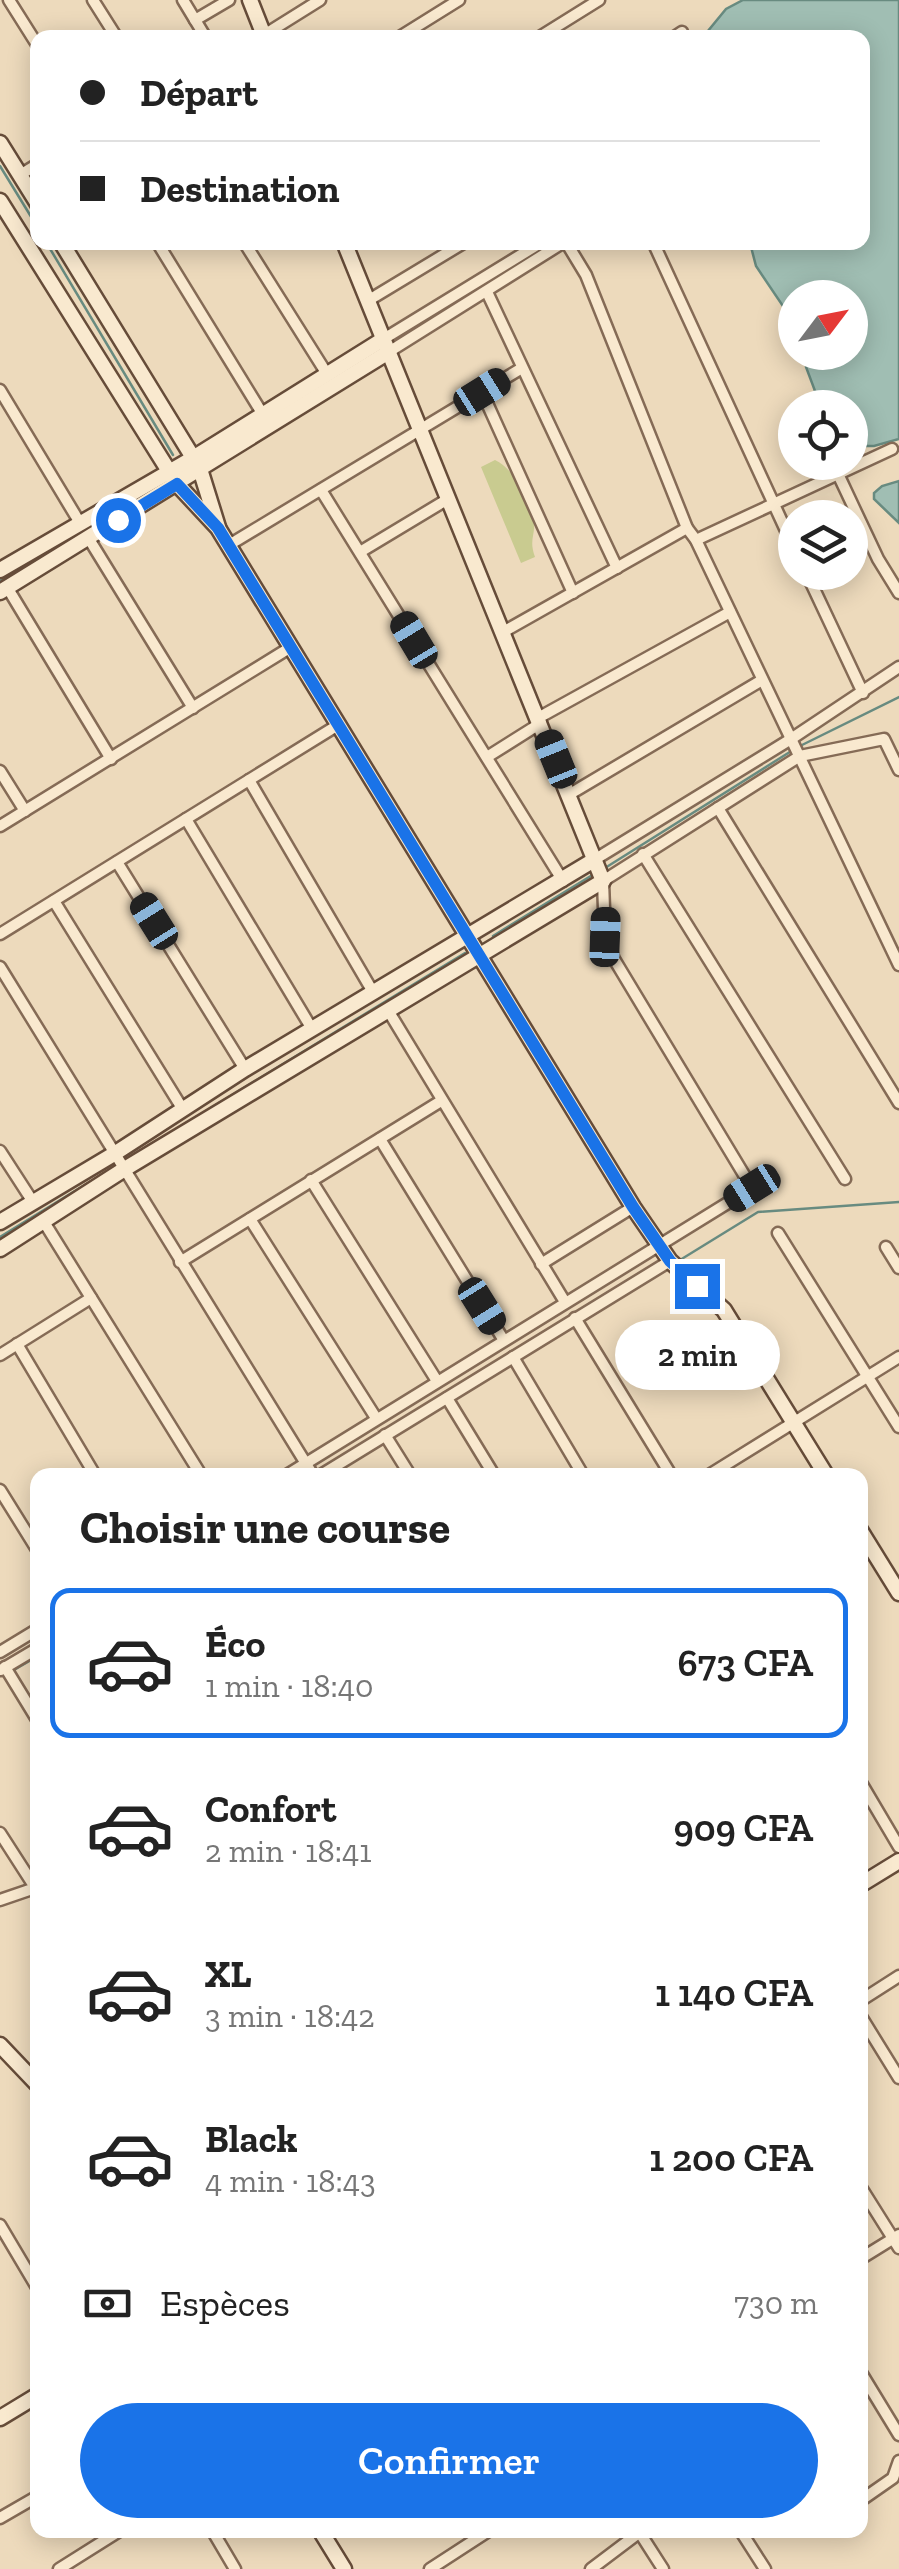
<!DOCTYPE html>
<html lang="fr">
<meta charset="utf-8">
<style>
:root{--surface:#fff;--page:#f2f2f2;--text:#222;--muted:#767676;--line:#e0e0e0;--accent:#1a73e8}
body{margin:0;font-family:"Zilla Slab",serif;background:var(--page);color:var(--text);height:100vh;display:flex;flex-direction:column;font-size:38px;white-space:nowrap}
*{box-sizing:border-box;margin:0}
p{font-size:32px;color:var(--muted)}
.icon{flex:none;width:55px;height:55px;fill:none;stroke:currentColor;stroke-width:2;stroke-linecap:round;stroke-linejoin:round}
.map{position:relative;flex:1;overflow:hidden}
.side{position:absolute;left:30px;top:1468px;width:838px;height:1070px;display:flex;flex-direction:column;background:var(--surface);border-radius:20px;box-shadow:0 5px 25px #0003}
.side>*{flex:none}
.hud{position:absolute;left:30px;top:30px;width:840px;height:220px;border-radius:20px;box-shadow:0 5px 25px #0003;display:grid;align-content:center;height:220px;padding:0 50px;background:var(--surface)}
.needle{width:65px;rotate:58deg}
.fabs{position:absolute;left:778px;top:280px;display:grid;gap:20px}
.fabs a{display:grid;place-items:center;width:90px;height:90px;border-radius:50%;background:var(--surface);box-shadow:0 5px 25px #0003;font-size:50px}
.end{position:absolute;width:45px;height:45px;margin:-22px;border:12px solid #1a73e8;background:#fff;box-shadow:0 0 0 5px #fff}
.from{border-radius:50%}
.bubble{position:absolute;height:70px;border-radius:35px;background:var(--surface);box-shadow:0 5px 25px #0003;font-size:32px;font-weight:600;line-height:70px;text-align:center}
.car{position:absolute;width:30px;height:60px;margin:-30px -15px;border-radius:12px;box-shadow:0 0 8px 2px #0007;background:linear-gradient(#222 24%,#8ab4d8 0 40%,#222 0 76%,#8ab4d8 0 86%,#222 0)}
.hud b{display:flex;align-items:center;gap:35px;height:95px;font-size:38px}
.hud b+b{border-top:2px solid var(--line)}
.hud i{width:25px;height:25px;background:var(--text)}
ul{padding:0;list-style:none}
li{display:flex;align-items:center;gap:30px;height:150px;margin:0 20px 15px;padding:0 30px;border:5px solid transparent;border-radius:20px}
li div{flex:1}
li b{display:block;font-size:38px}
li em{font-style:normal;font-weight:600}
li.current{border-color:var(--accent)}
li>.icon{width:90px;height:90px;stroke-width:1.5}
h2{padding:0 50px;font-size:45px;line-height:120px}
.pay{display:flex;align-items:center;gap:25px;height:110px;padding:0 50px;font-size:38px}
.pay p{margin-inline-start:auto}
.cta{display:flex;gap:20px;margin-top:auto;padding:20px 50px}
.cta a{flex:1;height:115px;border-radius:60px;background:var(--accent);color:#fff;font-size:40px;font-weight:600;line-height:115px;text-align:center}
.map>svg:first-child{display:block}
</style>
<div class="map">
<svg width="899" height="2569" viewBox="0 0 899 2569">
<rect width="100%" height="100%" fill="#eddabc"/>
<!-- green -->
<path fill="#c9cb90" d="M495 460C516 470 528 499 533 520 537 534 528 538 535 557L521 563 481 467Z"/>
<!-- water -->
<g fill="#a0beb3" stroke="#688b80" stroke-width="2.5">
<polygon points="743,0 899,0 899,439 874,446 851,446 850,408 821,407 806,367 810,353 850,352 850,298 795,298 795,324 756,266 750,243 862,242 862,38 703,37 726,9"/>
<polygon points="899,481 899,523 874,499 874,493 882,486"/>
</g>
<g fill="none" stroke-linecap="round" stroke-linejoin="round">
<!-- stream -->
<g stroke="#688b80" stroke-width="2.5">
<polyline points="0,166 38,228"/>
<polyline points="46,242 173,455"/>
<polyline points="0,581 73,536"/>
<polyline points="802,745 899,697"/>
<polyline points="605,868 793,750"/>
<polyline points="493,936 594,874"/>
<polyline points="132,1156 465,953"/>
<polyline points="0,1237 114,1167"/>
<polyline points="680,1260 758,1212 899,1202"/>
<polyline points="452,1401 513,1363"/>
<polyline points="392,1438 445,1405"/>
<polyline points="331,1475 385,1442"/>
<polyline points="14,1670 38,1656"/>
</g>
<!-- street casing -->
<g stroke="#856b56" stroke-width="15">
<g id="street">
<polyline points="9,0 38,46"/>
<polyline points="93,0 117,38"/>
<polyline points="183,0 206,38"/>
<polyline points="195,20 229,0"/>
<polyline points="264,35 320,0"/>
<polyline points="398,38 459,0"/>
<polyline points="538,38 599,0"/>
<polyline points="673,38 682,32"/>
<polyline points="20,175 38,164"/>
<polyline points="157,242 262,413"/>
<polyline points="244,242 327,374"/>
<polyline points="566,242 586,275 687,528 696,540 899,965"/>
<polyline points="653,242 795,550"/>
<polyline points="487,292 617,568"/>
<polyline points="369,300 465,242"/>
<polyline points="382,340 542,242"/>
<polyline points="387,353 564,242"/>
<polyline points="0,390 80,523"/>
<polyline points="482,392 573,593"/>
<polyline points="838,474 878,559 899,593"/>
<polyline points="321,490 563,881"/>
<polyline points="89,539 193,708"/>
<polyline points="696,540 892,449"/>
<polyline points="229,545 522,368"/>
<polyline points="360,552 448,499"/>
<polyline points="806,572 863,693"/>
<polyline points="7,587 111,759"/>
<polyline points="503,632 687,528"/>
<polyline points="538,718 730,612"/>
<polyline points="487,757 541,723"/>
<polyline points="0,771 25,811"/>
<polyline points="249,780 373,992"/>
<polyline points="570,794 762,680"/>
<polyline points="718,808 899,1103"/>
<polyline points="186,819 312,1029"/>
<polyline points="0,826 291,647"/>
<polyline points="643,854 845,1179"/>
<polyline points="594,860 791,739 899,667"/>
<polyline points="117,862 245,1069"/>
<polyline points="54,901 182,1108"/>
<polyline points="0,934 338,725"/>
<polyline points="0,967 313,1475"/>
<polyline points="389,1012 565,1302"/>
<polyline points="380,1139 503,1339"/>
<polyline points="0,1151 33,1202"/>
<polyline points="311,1180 437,1381"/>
<polyline points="250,1219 376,1418"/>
<polyline points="44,1222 201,1475"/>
<polyline points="778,1233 899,1427"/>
<polyline points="886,1247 899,1268"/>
<polyline points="180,1262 441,1101"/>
<polyline points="541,1264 633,1207"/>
<polyline points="575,1318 671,1475"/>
<polyline points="17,1344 95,1475"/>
<polyline points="0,1355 91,1298"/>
<polyline points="513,1357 583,1475"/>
<polyline points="447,1398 494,1475"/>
<polyline points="385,1435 410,1475"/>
<polyline points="287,1475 752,1188 614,959 605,937 603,881 800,756 884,739 899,770"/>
<polyline points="321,1475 670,1261"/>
<polyline points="709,1475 899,1357"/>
<polyline points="0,1490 38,1551"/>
<polyline points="0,1652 38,1629"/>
<polyline points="5,1667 38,1721"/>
<polyline points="1,1670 38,1648"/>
<polyline points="860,1781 899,1847"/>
<polyline points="0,1833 38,1892"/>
<polyline points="0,1900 38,1887"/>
<polyline points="860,2001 899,1976"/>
<polyline points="860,2015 899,2078"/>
<polyline points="860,2186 899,2248"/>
<polyline points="0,2225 38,2289"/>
<polyline points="860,2259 899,2235"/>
<polyline points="860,2371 899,2435"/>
<polyline points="860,2501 893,2478 899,2461"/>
<polyline points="0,2518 38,2496"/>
<polyline points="212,2530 235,2569"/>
<polyline points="638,2530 663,2569"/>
<polyline points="740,2530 765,2569"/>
<polyline points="59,2569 121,2530"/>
<polyline points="430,2569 490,2530"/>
<polyline points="591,2569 640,2532"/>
</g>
</g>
<!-- secondary casing -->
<g stroke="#664c39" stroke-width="19">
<g id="secondary">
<polyline points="250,0 265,38"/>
<polyline points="0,143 38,204"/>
<polyline points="0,201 177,484 218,528 633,1207 670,1261 724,1310 826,1475"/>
<polyline points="61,242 200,469 218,527"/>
<polyline points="0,570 193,458 382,340"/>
<polyline points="0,592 387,353"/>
<polyline points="0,1222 114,1154 245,1069 594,860"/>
<polyline points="0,1249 123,1170 603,881 344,242"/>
<polyline points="860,1530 899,1593"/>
<polyline points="860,1885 899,1861"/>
<polyline points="0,2045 38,2085"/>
<polyline points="0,2418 38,2395"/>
<polyline points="320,2530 344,2569"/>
</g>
</g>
<!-- street -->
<use href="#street" stroke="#f9e9cf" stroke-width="10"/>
<!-- secondary -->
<use href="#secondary" stroke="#f9e9cf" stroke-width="14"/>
</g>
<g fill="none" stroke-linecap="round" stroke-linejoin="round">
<!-- route -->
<polyline stroke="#1a73e8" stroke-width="12" points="118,520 177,484 218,528 633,1207 670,1261 697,1286"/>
</g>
</svg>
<div class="fabs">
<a><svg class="needle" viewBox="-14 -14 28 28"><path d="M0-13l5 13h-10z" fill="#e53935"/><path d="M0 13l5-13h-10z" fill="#767676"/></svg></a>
<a><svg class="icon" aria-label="locate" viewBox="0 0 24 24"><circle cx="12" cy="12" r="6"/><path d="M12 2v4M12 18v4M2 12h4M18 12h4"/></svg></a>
<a><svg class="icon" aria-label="layers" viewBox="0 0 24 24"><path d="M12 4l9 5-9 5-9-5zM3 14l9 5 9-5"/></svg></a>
</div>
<i class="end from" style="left:118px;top:520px"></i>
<i class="end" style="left:697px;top:1286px"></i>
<div class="bubble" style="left:615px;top:1320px;width:165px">2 min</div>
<i class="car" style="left:482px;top:392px;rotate:58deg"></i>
<i class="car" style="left:414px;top:640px;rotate:329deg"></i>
<i class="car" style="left:556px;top:759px;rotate:338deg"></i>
<i class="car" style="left:154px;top:921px;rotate:328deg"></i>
<i class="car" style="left:605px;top:937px;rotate:2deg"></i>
<i class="car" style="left:752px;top:1188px;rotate:238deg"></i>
<i class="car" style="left:482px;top:1306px;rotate:148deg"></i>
<div class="hud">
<b><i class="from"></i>Départ</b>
<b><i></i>Destination</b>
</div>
<section class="side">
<h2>Choisir une course</h2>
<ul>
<li class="current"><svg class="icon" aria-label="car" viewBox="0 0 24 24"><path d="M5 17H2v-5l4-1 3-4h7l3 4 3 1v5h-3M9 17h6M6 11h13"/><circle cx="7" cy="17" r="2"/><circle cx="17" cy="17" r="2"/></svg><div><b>Éco</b><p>1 min · 18:40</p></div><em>673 CFA</em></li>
<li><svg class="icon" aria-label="car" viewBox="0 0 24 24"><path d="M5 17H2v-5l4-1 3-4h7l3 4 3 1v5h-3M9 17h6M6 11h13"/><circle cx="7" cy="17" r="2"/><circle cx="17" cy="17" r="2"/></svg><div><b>Confort</b><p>2 min · 18:41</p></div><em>909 CFA</em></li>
<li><svg class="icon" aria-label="car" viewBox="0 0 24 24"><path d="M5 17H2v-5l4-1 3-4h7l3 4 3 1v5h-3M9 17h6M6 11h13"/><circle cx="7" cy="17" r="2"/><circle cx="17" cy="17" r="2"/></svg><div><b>XL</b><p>3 min · 18:42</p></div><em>1 140 CFA</em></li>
<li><svg class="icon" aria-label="car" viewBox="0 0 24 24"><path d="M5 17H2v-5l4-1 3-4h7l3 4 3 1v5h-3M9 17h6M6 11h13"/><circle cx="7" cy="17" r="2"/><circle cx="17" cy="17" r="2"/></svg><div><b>Black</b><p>4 min · 18:43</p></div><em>1 200 CFA</em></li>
</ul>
<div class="pay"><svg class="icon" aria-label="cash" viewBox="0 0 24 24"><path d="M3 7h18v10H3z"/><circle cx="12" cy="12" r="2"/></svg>Espèces<p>730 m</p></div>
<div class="cta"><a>Confirmer</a></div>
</section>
</div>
